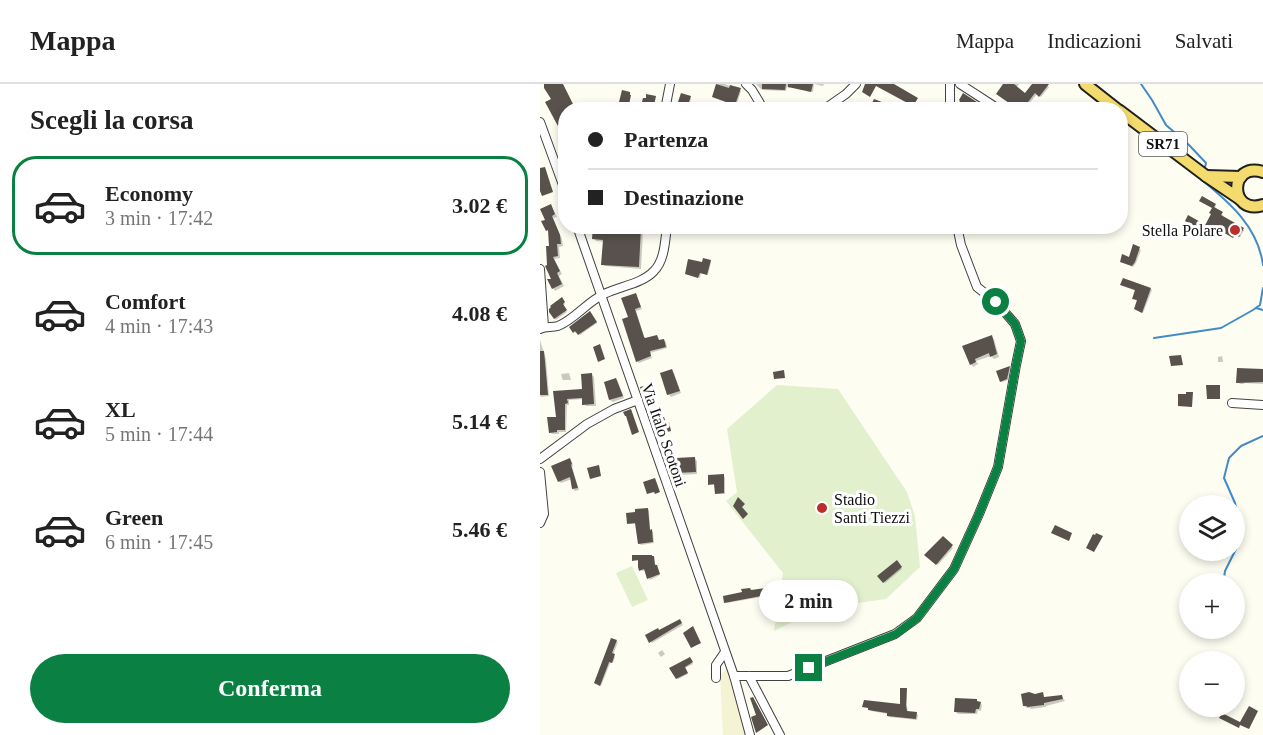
<!DOCTYPE html>
<html lang="it">
<meta charset="utf-8">
<style>
:root{--surface:#fff;--page:#f6f6f6;--text:#222;--muted:#767676;--line:#e0e0e0;--accent:#0b8043}
body{margin:0;font-family:Georgia,serif;background:var(--page);color:var(--text);height:100vh;display:flex;flex-direction:column;font-size:22px;white-space:nowrap}
*{box-sizing:border-box;margin:0}
p{font-size:20px;color:var(--muted)}
.icon{flex:none;width:33px;height:33px;fill:none;stroke:currentColor;stroke-width:2;stroke-linecap:round;stroke-linejoin:round}
.map{position:relative;flex:1;overflow:hidden}
.sheet{display:flex;flex-direction:column;background:var(--surface);width:540px}
.sheet>*{flex:none}
.guide{position:absolute;left:18px;top:18px;width:570px;height:132px;border-radius:24px;box-shadow:0 3px 9px #0003;display:grid;align-content:center;height:132px;padding:0 30px;background:var(--surface)}
.fabs{position:absolute;left:639px;top:411px;display:grid;gap:12px}
.fabs a{display:grid;place-items:center;width:66px;height:66px;border-radius:50%;background:var(--surface);box-shadow:0 3px 9px #0003;font-size:30px}
.end{position:absolute;width:27px;height:27px;margin:-14px;border:8px solid #0b8043;background:#fff;box-shadow:0 0 0 3px #fff}
.from{border-radius:50%}
.bubble{position:absolute;height:42px;border-radius:21px;background:var(--surface);box-shadow:0 3px 9px #0003;font-size:20px;font-weight:700;line-height:42px;text-align:center}
.guide b{display:flex;align-items:center;gap:21px;height:57px;font-size:22px}
.guide b+b{border-top:2px solid var(--line)}
.guide i{width:15px;height:15px;background:var(--text)}
ul{padding:0;list-style:none}
li{display:flex;align-items:center;gap:18px;height:99px;margin:0 12px 9px;padding:0 18px;border:3px solid transparent;border-radius:24px}
li div{flex:1}
li b{display:block;font-size:22px}
li em{font-style:normal;font-weight:700}
li.current{border-color:var(--accent)}
li>.icon{width:54px;height:54px;stroke-width:1.5}
h2{padding:0 30px;font-size:27px;line-height:72px}
.primary-button{display:flex;gap:12px;margin-top:auto;padding:12px 30px}
.primary-button a{flex:1;height:69px;border-radius:36px;background:var(--accent);color:#fff;font-size:24px;font-weight:700;line-height:69px;text-align:center}
header{display:flex;align-items:center;gap:36px;box-sizing:border-box;height:84px;padding:0 30px;background:var(--surface);border-bottom:2px solid var(--line)}
header strong{font-size:28px}
nav{display:flex;gap:33px;margin-inline-start:auto;font-size:21px}
main{display:flex;flex:1;min-height:0}
.map>svg:first-child{display:block}
</style>
<header>
<strong>Mappa</strong>
<nav><a>Mappa</a><a>Indicazioni</a><a>Salvati</a></nav>
</header>
<main>
<section class="sheet">
<h2>Scegli la corsa</h2>
<ul>
<li class="current"><svg class="icon" aria-label="car" viewBox="0 0 24 24"><path d="M5 17H2v-5l4-1 3-4h7l3 4 3 1v5h-3M9 17h6M6 11h13"/><circle cx="7" cy="17" r="2"/><circle cx="17" cy="17" r="2"/></svg><div><b>Economy</b><p>3 min · 17:42</p></div><em>3.02 €</em></li>
<li><svg class="icon" aria-label="car" viewBox="0 0 24 24"><path d="M5 17H2v-5l4-1 3-4h7l3 4 3 1v5h-3M9 17h6M6 11h13"/><circle cx="7" cy="17" r="2"/><circle cx="17" cy="17" r="2"/></svg><div><b>Comfort</b><p>4 min · 17:43</p></div><em>4.08 €</em></li>
<li><svg class="icon" aria-label="car" viewBox="0 0 24 24"><path d="M5 17H2v-5l4-1 3-4h7l3 4 3 1v5h-3M9 17h6M6 11h13"/><circle cx="7" cy="17" r="2"/><circle cx="17" cy="17" r="2"/></svg><div><b>XL</b><p>5 min · 17:44</p></div><em>5.14 €</em></li>
<li><svg class="icon" aria-label="car" viewBox="0 0 24 24"><path d="M5 17H2v-5l4-1 3-4h7l3 4 3 1v5h-3M9 17h6M6 11h13"/><circle cx="7" cy="17" r="2"/><circle cx="17" cy="17" r="2"/></svg><div><b>Green</b><p>6 min · 17:45</p></div><em>5.46 €</em></li>
</ul>
<div class="primary-button"><a>Conferma</a></div>
</section>
<div class="map">
<svg width="723" height="651" viewBox="0 0 723 651">
<rect width="100%" height="100%" fill="#fefdf2"/>
<!-- farmland -->
<polygon fill="#f4f3d3" points="187,585 206,651 183,651 180,591"/>
<!-- pitch -->
<g fill="#e2f0ce">
<polygon points="237,301 298,305 367,408 375,432 380,483 346,515 281,524 234,547 243,489 186,417 197,408 187,345"/>
<polygon points="92,482 108,516 92,523 76,489"/>
</g>
<!-- shadow -->
<g fill="#0003">
<polygon points="177,0 185,0 201,7 195,26 185,26 187,18 173,13"/>
<polygon points="216,0 251,0 250,4 247,3 246,7 222,6"/>
<polygon points="266,0 284,0 283,2 274,0 273,8 266,7"/>
<polygon points="465,0 479,0 476,4 486,11 494,0 505,0 509,3 501,13 497,10 484,26 482,26"/>
<polygon points="150,13 151,14 149,22 155,24 155,26 151,26 139,21"/>
<polygon points="675,121 676,122 674,125 683,131 682,133 704,146 700,153 696,150 694,154 682,147 678,153 663,143 662,145 648,137 663,141 665,144 673,130 671,128"/>
<polygon points="11,122 17,133 13,134 22,155 23,162 19,163 20,174 14,175 22,190 19,192 24,202 15,207 13,204 10,149 7,146 7,136"/>
<polygon points="54,142 82,142 101,144 103,147 101,185 65,182 63,180 64,158 56,157 54,155"/>
<polygon points="268,142 279,142 278,147"/>
<polygon points="594,162 601,166 596,179 593,183 583,179 581,178 590,175"/>
<polygon points="170,177 171,178 168,191 161,189 160,194 146,190"/>
<polygon points="583,202 611,205 612,206 603,229 597,226 599,217 595,216 596,207"/>
<polygon points="96,211 102,225 96,227 105,255 117,253 119,258 124,256 126,258 127,264 110,269 112,274 99,279 97,277 90,234"/>
<polygon points="22,215 25,220 23,222 27,228 16,236 10,228"/>
<polygon points="50,229 57,239 40,251 37,247 35,249 31,243"/>
<polygon points="451,253 454,255 459,273 454,275 451,272 436,277 438,280 433,283 431,280"/>
<polygon points="0,256 6,275 9,312 1,313 0,311"/>
<polygon points="682,272 683,278 678,278 678,273"/>
<polygon points="469,284 470,285 468,296 462,298 461,297"/>
<polygon points="723,286 723,300 704,299 704,300 700,300 698,298"/>
<polygon points="132,287 134,289 141,309 131,313 128,310"/>
<polygon points="29,289 31,296 23,296 22,294 21,290"/>
<polygon points="52,291 54,293 56,322 46,322 44,320 44,315 29,316 29,321 27,321 26,348 19,348 19,350 12,350 10,348 17,334 14,308 43,306"/>
<polygon points="76,295 78,298 84,314 73,318 70,316"/>
<polygon points="155,375 157,377 157,390 140,391 137,389 137,385 132,386 130,383"/>
<polygon points="30,376 32,378 33,382 32,383 39,406 35,407 33,405 32,395 21,399 19,397"/>
<polygon points="183,392 185,393 185,410 178,410 176,409 176,401 171,401 170,400"/>
<polygon points="108,425 109,427 110,446 113,448 114,459 101,461 99,459 97,440 89,440 88,439"/>
<polygon points="403,454 413,464 398,481 386,471"/>
<polygon points="113,474 120,491 110,496 106,486 102,487 101,486 99,477 94,476"/>
<polygon points="356,478 362,485 345,499 339,492"/>
<polygon points="225,505 227,512 187,519 185,518 212,508"/>
<polygon points="141,538 143,541 112,559 111,558 119,547"/>
<polygon points="76,557 78,558 73,571 75,573 73,579 71,578 69,582 61,602 57,600"/>
<polygon points="122,566 125,570 121,573 118,569"/>
<polygon points="149,574 153,580 145,584 148,590 138,595 137,594"/>
<polygon points="366,606 367,607 367,623 368,628 376,629 378,631 377,636 349,633 348,630 331,627 330,624 324,622 362,621"/>
<polygon points="502,609 505,615 522,613 525,617 506,622 506,623 491,625 490,624 487,624 484,622 495,611"/>
<polygon points="440,619 442,621 441,627 438,626 437,630 418,630 415,627"/>
</g>
<g fill="none" stroke-linecap="round" stroke-linejoin="round">
<!-- stream -->
<g stroke="#428bc8" stroke-width="2">
<polyline points="601,0 612,16 626,41 649,61 666,79 664,87"/>
<path d="M662 96C690 119 718 143 723 181"/>
<polyline points="716,224 723,226"/>
<polyline points="614,254 681,244 713,226 720,221 723,204"/>
<polyline points="683,500 685,487 697,463 701,446 695,419 684,394 689,374 701,362 723,352"/>
</g>
</g>
<!-- building -->
<g fill="#58514c">
<polygon points="4,0 23,0 36,26 26,26 26,51 21,43 19,44 5,18 11,15 4,4"/>
<polygon points="176,0 189,4 190,1 201,4 195,21 191,22 190,26 183,26 186,18 172,13"/>
<polygon points="222,0 246,0 245,6 222,5"/>
<polygon points="248,0 273,0 271,8 248,3"/>
<polygon points="325,0 354,0 378,14 373,22 336,2 330,13 322,8"/>
<polygon points="463,0 474,0 485,9 492,0 509,0 499,13 495,9 482,26 479,26 456,10"/>
<polygon points="82,6 90,8 90,11 91,11 88,26 77,26"/>
<polygon points="141,9 151,12 147,24 137,21"/>
<polygon points="423,9 437,18 432,26 416,26 416,23 420,17 419,16"/>
<polygon points="106,10 116,12 113,26 100,26 103,14 106,14"/>
<polygon points="334,15 360,25 360,26 342,26 331,21"/>
<polygon points="5,83 13,108 2,112 0,107 0,84"/>
<polygon points="662,112 676,120 674,123 683,128 681,131 704,144 699,153 695,150 693,154 681,147 677,153 663,145 671,130 669,129 672,124 659,117"/>
<polygon points="11,120 15,130 12,132 20,151 21,160 17,160 18,172 13,173 20,187 17,189 22,200 12,205 7,195 11,195 5,182 7,181 6,162 9,162 8,146 6,147 1,137 5,136 0,125"/>
<polygon points="648,131 664,140 661,146 645,137"/>
<polygon points="53,142 101,143 99,183 61,181 63,156 52,155"/>
<polygon points="593,160 600,163 595,178 592,182 580,178 582,170 589,173"/>
<polygon points="163,174 171,176 167,191 160,189 158,194 145,190 148,175 162,178"/>
<polygon points="583,194 611,204 602,229 594,225 597,216 592,215 595,206 580,201"/>
<polygon points="96,209 101,223 95,225 104,253 105,254 117,251 119,256 124,255 126,263 110,267 111,272 96,278 82,235 88,233 81,214"/>
<polygon points="22,213 25,218 23,220 27,226 14,235 9,228 9,225 11,223 10,222"/>
<polygon points="50,227 57,238 38,251 35,247 33,249 29,243"/>
<polygon points="452,251 457,270 450,273 449,269 435,275 436,278 430,281 422,262"/>
<polygon points="60,260 65,275 58,278 53,263"/>
<polygon points="0,267 4,267 8,311 0,311"/>
<polygon points="641,271 643,281 631,282 629,272"/>
<polygon points="470,282 467,295 460,298 456,287"/>
<polygon points="697,284 723,285 723,298 696,299"/>
<polygon points="132,285 140,307 127,311 120,289"/>
<polygon points="244,286 245,294 234,295 233,288"/>
<polygon points="52,289 54,320 42,321 42,314 27,315 28,319 25,320 25,346 17,346 17,348 9,349 7,333 16,333 13,307 42,305 41,290"/>
<polygon points="76,294 83,312 69,316 64,298"/>
<polygon points="108,301 112,319 106,321 100,303"/>
<polygon points="666,301 680,301 680,315 667,315"/>
<polygon points="646,308 653,308 652,323 638,322 638,310 646,310"/>
<polygon points="91,325 99,348 92,351 86,332 85,332 83,328"/>
<polygon points="121,333 121,334 124,333 126,339 129,338 131,347 123,349 123,347 116,349 111,336"/>
<polygon points="155,373 156,388 136,389 136,384 129,384 128,378 135,378 135,374"/>
<polygon points="30,374 32,380 31,381 38,404 32,405 30,393 18,398 11,382"/>
<polygon points="59,381 61,392 50,395 47,384"/>
<polygon points="184,390 184,409 175,410 174,400 168,401 168,391"/>
<polygon points="115,394 120,408 115,410 114,408 107,410 103,398"/>
<polygon points="198,413 205,420 202,423 208,430 203,435 193,422"/>
<polygon points="108,424 110,446 112,445 113,458 98,460 95,439 87,440 86,429 95,428 95,425"/>
<polygon points="515,441 532,449 529,457 511,449"/>
<polygon points="556,449 563,452 554,468 546,464 553,450 555,451"/>
<polygon points="403,452 413,461 396,481 384,471"/>
<polygon points="92,471 112,471 112,472 114,472 115,481 117,481 120,490 107,495 104,485 99,487 98,483 98,476 92,477"/>
<polygon points="357,476 362,483 343,499 337,492"/>
<polygon points="210,504 211,506 225,504 227,511 184,519 183,512 202,508 201,505"/>
<polygon points="140,535 142,539 109,559 105,551 118,544 119,546"/>
<polygon points="153,542 161,559 151,564 143,549"/>
<polygon points="71,554 77,556 72,569 75,570 72,579 69,578 68,581 60,602 54,599"/>
<polygon points="150,573 153,578 145,583 148,589 136,595 129,584"/>
<polygon points="360,604 367,604 366,621 367,627 377,628 376,635 347,632 347,629 328,626 328,624 322,623 324,616 360,620"/>
<polygon points="489,608 495,610 503,608 504,613 522,611 523,615 504,619 504,621 487,623 487,622 483,622 481,610"/>
<polygon points="213,613 228,641 216,649 211,633 216,631 210,614"/>
<polygon points="415,614 437,615 437,617 441,618 439,625 436,625 435,629 414,628"/>
<polygon points="709,622 718,627 709,645 700,641 699,644 679,634 682,629 700,638"/>
</g>
<g fill="none" stroke-linecap="round" stroke-linejoin="round">
<!-- minor casing -->
<g stroke="#424242" stroke-width="10">
<g id="minor">
<polyline points="206,0 212,6 224,26"/>
<polyline points="410,0 410,26"/>
<polyline points="420,0 460,26"/>
<polyline points="125,26 130,0"/>
<polyline points="283,26 306,10 316,0"/>
<polyline points="0,38 26,109"/>
<polyline points="37,142 194,592 210,651"/>
<polyline points="0,185 4,243"/>
<path d="M0 245C6 242 11 244 18 242 35 235 47 218 64 210 80 202 102 200 114 187 125 176 125 156 127 142"/>
<polyline points="692,319 723,321"/>
<polyline points="0,375 47,340 74,325 98,316"/>
<polyline points="0,388 4,430 0,439"/>
<polyline points="194,592 248,592 355,550 377,534 414,485 439,430 458,383 476,281 481,257 475,240 456,218 437,203 421,161 417,142"/>
<polyline points="209,592 240,651"/>
<polyline points="176,594 176,581 185,568"/>
</g>
</g>
<!-- major casing -->
<g stroke="#202020" stroke-width="14">
<g id="major">
<polyline points="545,0 578,26"/>
<polyline points="580,27 666,92 700,115"/>
<path d="M723 88C688 77 689 132 723 121"/>
<polyline points="666,92 701,93"/>
</g>
</g>
<!-- minor -->
<use href="#minor" stroke="#fff" stroke-width="8"/>
<!-- major -->
<use href="#major" stroke="#f3db6e" stroke-width="10"/>
</g>
<g fill="none" stroke-linecap="round" stroke-linejoin="round">
<!-- route -->
<polyline stroke="#0b8043" stroke-width="8" points="269,584 356,550 377,534 414,485 439,430 458,383 476,281 481,257 475,240 456,218"/>
</g>
<!-- markers -->
<g fill="#bb2e2c" stroke="#fff" stroke-width="2">
<circle cx="695" cy="146" r="6"/>
<circle cx="282" cy="424" r="6"/>
</g>
<g text-anchor="middle" dominant-baseline="central" stroke-width="6" stroke-linejoin="round" paint-order="stroke">
<!-- shield labels -->
<rect fill="#fff" stroke="#575757" stroke-width="1.5" x="599" y="48" width="48" height="24" rx="4.5"/>
<g font-size="15" font-weight="bold" fill="#0f0f0f">
<text x="623" y="60">SR71</text>
</g>
<!-- poi labels -->
<g font-size="16" fill="#0f0f0f" stroke="#fff" text-anchor="end">
<text x="683" y="146">Stella Polare</text>
<text x="294" y="415" text-anchor="start">Stadio<tspan x="294" dy="18">Santi Tiezzi</tspan></text>
</g>
<!-- street labels -->
<g font-size="16" fill="#0f0f0f" stroke="#fff">
<text transform="translate(124 351) rotate(71)">Via Italo Scotoni</text>
</g>
</g>
</svg>
<div class="fabs">
<a><svg class="icon" aria-label="layers" viewBox="0 0 24 24"><path d="M12 4l9 5-9 5-9-5zM3 14l9 5 9-5"/></svg></a>
<a>+</a>
<a>−</a>
</div>
<i class="end from" style="left:456px;top:218px"></i>
<i class="end" style="left:269px;top:584px"></i>
<div class="bubble" style="left:219px;top:496px;width:99px">2 min</div>
<div class="guide">
<b><i class="from"></i>Partenza</b>
<b><i></i>Destinazione</b>
</div>
</div>
</main>
